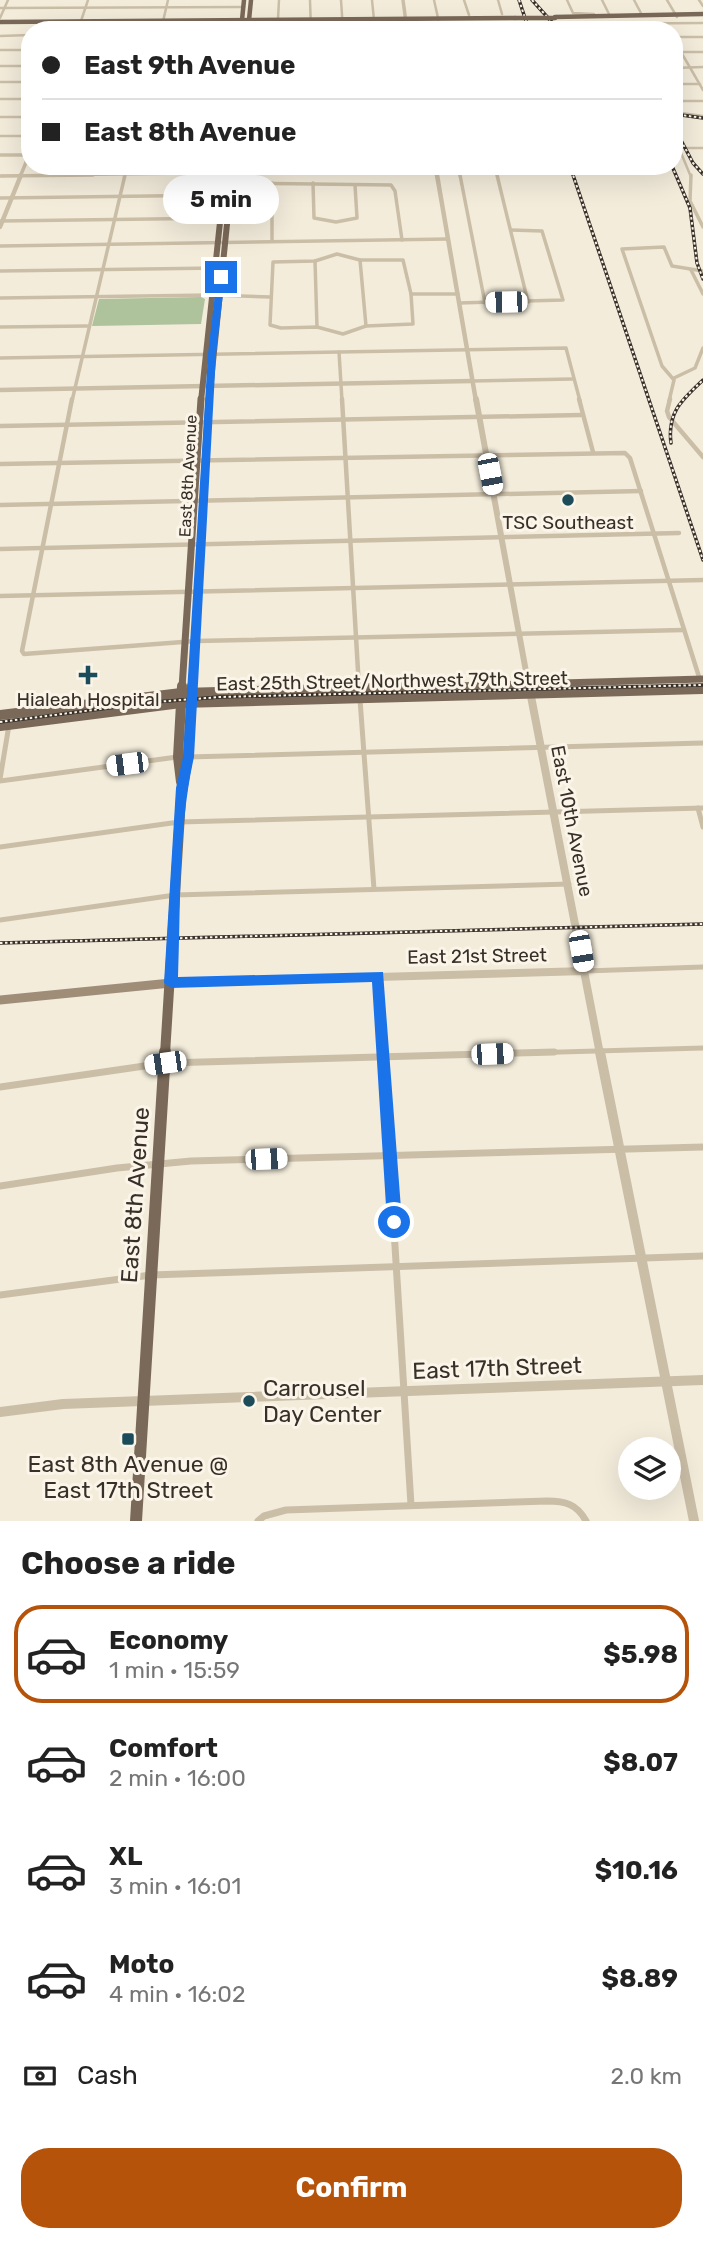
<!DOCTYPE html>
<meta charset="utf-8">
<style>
:root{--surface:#fff;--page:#f2f2f2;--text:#222;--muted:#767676;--line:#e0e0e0;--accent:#b45309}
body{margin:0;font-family:Rubik,sans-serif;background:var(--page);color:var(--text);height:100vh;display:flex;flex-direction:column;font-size:26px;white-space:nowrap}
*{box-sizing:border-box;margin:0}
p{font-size:23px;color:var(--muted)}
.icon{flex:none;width:38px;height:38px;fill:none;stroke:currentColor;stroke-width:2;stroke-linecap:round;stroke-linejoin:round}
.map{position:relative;height:1521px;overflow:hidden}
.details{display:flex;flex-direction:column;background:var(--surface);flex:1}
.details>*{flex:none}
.hud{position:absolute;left:21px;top:21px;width:662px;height:154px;border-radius:28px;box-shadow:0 7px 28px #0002;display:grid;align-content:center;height:154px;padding:0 21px;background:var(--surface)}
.controls{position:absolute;left:618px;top:1437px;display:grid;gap:14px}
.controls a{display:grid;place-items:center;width:63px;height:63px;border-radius:50%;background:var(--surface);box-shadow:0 7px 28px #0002;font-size:35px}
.end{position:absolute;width:32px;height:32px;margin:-16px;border:9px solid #1a73e8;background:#fff;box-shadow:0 0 0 4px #fff}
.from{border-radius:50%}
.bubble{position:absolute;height:49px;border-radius:24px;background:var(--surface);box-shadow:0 7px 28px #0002;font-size:23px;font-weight:700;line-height:49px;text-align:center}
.car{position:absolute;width:21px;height:42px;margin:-21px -10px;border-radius:9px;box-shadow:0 0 5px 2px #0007;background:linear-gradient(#fff 24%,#345 0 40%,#fff 0 76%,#345 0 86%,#fff 0)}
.hud b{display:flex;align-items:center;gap:24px;height:66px;font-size:26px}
.hud b+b{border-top:2px solid var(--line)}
.hud i{width:18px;height:18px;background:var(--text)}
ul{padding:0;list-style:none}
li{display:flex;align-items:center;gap:21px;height:98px;margin:0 14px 10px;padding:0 7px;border:4px solid transparent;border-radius:28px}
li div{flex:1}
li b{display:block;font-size:26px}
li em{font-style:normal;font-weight:700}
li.selected{border-color:var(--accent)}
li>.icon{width:63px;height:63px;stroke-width:1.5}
h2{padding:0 21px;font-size:32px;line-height:84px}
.pay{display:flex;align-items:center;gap:18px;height:77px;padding:0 21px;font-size:26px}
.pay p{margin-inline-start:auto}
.action{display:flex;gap:14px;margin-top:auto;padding:14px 21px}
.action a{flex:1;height:80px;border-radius:28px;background:var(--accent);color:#fff;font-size:28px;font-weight:700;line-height:80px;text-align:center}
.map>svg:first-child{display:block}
</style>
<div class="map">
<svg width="703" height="1521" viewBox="0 0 703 1521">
<rect width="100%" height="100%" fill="#f3ecdb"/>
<!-- green -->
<polygon fill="#aec29b" points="201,297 205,299 201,324 92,326 99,299"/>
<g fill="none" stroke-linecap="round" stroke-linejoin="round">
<!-- minor-far4 -->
<g stroke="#cbbea7" stroke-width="2.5">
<polyline points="310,0 311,30"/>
<polyline points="341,0 343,30"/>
<polyline points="372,0 375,30"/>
<polyline points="434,0 438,18"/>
<polyline points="464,0 469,15"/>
<polyline points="498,0 502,14"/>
<polyline points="567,0 573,13 594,14"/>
<polyline points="602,0 609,14"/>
<polyline points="634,0 642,15"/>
<polyline points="667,0 677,17"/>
<polyline points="699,0 703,6"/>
<polyline points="0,8 244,7"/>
<polyline points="0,18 8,0"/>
<polyline points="278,19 279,0"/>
<polyline points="438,19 440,30"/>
<polyline points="278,20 278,30"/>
<polyline points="505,22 507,30"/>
<polyline points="471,24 472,30"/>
<polyline points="579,24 703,23"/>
<polyline points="78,30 88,0"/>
<polyline points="161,30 168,0"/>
<polyline points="0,36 30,35"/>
<polyline points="674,37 703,37"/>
<polyline points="0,50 30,50"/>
<polyline points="674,52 703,52"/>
<polyline points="681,52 703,90"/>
<polyline points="0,66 30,66"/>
<polyline points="674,68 703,67"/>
<polyline points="0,82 30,82"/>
<polyline points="674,84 700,84"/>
<polyline points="0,99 30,99"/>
<polyline points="674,101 703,101"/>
<polyline points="674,112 703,116"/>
<polyline points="0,117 30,117"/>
<polyline points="0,136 30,136"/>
<polyline points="268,166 316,168"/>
<polyline points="355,166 361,169 435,168"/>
<polyline points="458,166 460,177"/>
<polyline points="495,166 498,177"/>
<polyline points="0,176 228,173"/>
<polyline points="124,177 127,166"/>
<polyline points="691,177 679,148 703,148"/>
</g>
<!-- minor-far3 -->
<g stroke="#cbbea7" stroke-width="3.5">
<polyline points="460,175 485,303"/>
<polyline points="497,175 528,302"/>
<polyline points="691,175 690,201 703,227"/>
<polyline points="0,176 93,175"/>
<polyline points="224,183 391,185 395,191 402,240"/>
<polyline points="272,183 272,241"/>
<polyline points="313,183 314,218 336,222 357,218 355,185"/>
<polyline points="0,198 224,195"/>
<polyline points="0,221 227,218"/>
<polyline points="0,246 448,239"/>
<polygon points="337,254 360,260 403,260 411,294 413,324 366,326 343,334 317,327 281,328 270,325 273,262 315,261"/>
<polyline points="360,260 366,326"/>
<polyline points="315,261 317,327"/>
<polyline points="691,270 703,294"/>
<polyline points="0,271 217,268"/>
<polyline points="411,294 458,294"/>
<polyline points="0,298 211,295 270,297"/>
<polyline points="459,303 563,300 542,231 511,230"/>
<polyline points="0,327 87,326"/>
<polyline points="339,352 342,401"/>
<polyline points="0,358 566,348 580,401"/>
<polyline points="674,378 695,368 703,348"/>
<polyline points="472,381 572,379"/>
<polyline points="72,401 125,175"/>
<polyline points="669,401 674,380 662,366 622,249 664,247 672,266 703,271"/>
</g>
<!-- minor-far2 -->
<g stroke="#cbbea7" stroke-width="4.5">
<polyline points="72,399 22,651 24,654 196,641 684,630"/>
<polyline points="342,399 359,688"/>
<polyline points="579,399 593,452"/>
<polyline points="670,399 667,411 669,417 703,457"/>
<polyline points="0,426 581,415"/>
<polyline points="0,464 625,453 630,458 700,680"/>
<polyline points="0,505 641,491"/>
<polyline points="0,549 679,533"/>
<polyline points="0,596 703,580"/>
</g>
<!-- minor-far1 -->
<g stroke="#cbbea7" stroke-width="5">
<polyline points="359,686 374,889"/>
<polyline points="187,757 703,743"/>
<polyline points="0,779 9,725"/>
<polyline points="0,781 177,757"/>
<polyline points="698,808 703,827"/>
<polyline points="0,847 179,822 703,808"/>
<polyline points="0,920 175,895 569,884"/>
<polyline points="585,971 703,967"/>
<polyline points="378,976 383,1054"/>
<polyline points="491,1054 703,1048"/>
</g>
<!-- minor -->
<g stroke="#cbbea7" stroke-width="7">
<polyline points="383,1052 411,1505"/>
<polyline points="0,1087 165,1063 554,1052"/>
<polyline points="0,1186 117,1168 191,1161 703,1147"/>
<polyline points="0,1295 151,1275 703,1256"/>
<path d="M258 1521 264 1516 286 1510 547 1501C565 1501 577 1504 586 1521"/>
</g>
<!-- tertiary-far4 -->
<g stroke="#cbbea7" stroke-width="3.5">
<polyline points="403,0 407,30"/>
<polyline points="0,155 30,155"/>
<polyline points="435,166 437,177"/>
<polyline points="20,177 29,155"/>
</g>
<!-- tertiary-far3 -->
<g stroke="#cbbea7" stroke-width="4.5">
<polyline points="437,175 476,401"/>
<polyline points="0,227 21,175"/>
<polyline points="0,390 472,381"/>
</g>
<!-- tertiary-far2 -->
<polyline stroke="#cbbea7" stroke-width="6" points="476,399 529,688"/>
<!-- tertiary-far1 -->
<g stroke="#cbbea7" stroke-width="8">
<polyline points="529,686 600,1054"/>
<polyline points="171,983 585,971"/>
</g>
<!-- tertiary -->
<g stroke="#cbbea7" stroke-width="10">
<polyline points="600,1052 694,1521"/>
<polyline points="0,1412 63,1404 703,1380"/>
</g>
<!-- secondary -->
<polyline stroke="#9f8d78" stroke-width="9" points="0,1000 171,983"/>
<!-- primary-far4 -->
<g stroke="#7a6958" stroke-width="4.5">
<polyline points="555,17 703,14"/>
<polyline points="0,22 515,18"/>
<polyline points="241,30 244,0"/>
<polyline points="248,30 251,0"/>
<polyline points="225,177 226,166"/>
<polyline points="232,177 233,166"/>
</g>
<!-- primary-far3 -->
<g stroke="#7a6958" stroke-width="6">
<polyline points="201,401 225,175"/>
<polyline points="209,401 232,175"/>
</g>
<!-- primary-far2 -->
<g stroke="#7a6958" stroke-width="7">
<polyline points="182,688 201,399"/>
<polyline points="192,688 209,399"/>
<polyline points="381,688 703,679"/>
</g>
<!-- primary-far1 -->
<g stroke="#7a6958" stroke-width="10">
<polyline points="0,715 181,693 447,686"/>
<polyline points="0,726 181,703 703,689"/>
<polyline points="181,782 178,757 182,686"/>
<polyline points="165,1054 181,798 188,757 192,686"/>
</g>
<!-- primary -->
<polyline stroke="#7a6958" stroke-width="12" points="136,1521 165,1052"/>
<!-- rail casing -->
<g stroke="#372f28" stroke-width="3.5">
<g id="rail">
<polyline points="519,0 529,30"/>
<polyline points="532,0 559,30"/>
<polyline points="674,114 703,118"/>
<polyline points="674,127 693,163 703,174"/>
<polyline points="570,166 703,560"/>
<polyline points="672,166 690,208 697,263 703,279"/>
<path d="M671 443C667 412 682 400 703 380"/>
<polyline points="0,722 155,702 220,697 703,685"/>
<polyline points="0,943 703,924"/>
</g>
</g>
<!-- rail -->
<use href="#rail" stroke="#faf5e8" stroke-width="2" stroke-dasharray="2.5" stroke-linecap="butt"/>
<!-- primary-bridge -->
<polyline stroke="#7a6958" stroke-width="4.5" points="515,18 555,18"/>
</g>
<!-- route -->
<path fill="#1a73e8" d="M221 274 225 277 216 354 194 757C178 828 181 904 178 977L383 972 402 1222 399 1227 394 1229 389 1227 387 1222 372 982 171 988 164 983 176 788 183 757 208 354 217 277Z"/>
<!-- markers -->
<g fill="#1c4b5a" stroke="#faf5e8" stroke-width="2.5">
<circle cx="568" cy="500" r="7"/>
<path d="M84.5 664.5h7v7h7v7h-7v7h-7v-7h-7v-7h7z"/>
<circle cx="249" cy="1401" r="7"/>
<rect x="121" y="1432" width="14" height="14" rx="3.5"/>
</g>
<g text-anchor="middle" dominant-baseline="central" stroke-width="6" stroke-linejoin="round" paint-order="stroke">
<!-- far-street labels -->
<g font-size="16" fill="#372f28" stroke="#faf5e8">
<text transform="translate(188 476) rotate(-87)">East 8th Avenue</text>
</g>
<!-- poi labels -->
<g font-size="19" fill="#372f28" stroke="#faf5e8">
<text x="568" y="522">TSC Southeast</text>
<text x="88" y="699">Hialeah Hospital</text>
</g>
<!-- street labels -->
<g font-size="19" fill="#372f28" stroke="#faf5e8">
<text transform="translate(392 681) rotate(-1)">East 25th Street/Northwest 79th Street</text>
<text transform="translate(572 821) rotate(79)">East 10th Avenue</text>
<text transform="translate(477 956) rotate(-1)">East 21st Street</text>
</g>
<!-- near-street labels -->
<g font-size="23" fill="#372f28" stroke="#faf5e8">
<text transform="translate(135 1195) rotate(-86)">East 8th Avenue</text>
<text transform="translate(497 1368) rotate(-2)">East 17th Street</text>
</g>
<!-- near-poi labels -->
<g font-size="23" fill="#372f28" stroke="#faf5e8" text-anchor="start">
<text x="263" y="1388">Carrousel<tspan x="263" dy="26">Day Center</tspan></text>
<text x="128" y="1464" text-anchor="middle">East 8th Avenue @<tspan x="128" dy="26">East 17th Street</tspan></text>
</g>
</g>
</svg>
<div class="controls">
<a><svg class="icon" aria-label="layers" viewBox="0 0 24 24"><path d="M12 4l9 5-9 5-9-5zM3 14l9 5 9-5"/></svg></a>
</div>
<i class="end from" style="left:394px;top:1222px"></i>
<i class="end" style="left:221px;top:277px"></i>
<div class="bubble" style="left:163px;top:175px;width:116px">5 min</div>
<i class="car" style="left:506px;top:302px;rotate:269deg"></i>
<i class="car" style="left:490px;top:474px;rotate:169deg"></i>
<i class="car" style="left:127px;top:764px;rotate:263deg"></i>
<i class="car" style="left:581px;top:951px;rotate:170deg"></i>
<i class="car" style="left:492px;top:1054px;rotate:88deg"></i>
<i class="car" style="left:165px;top:1063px;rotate:262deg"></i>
<i class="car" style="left:266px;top:1159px;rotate:88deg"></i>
<div class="hud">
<b><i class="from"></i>East 9th Avenue</b>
<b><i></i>East 8th Avenue</b>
</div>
</div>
<section class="details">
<h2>Choose a ride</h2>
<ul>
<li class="selected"><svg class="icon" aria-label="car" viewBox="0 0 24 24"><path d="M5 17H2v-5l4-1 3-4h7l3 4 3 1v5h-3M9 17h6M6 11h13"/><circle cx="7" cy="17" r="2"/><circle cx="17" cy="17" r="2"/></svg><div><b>Economy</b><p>1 min · 15:59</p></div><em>$5.98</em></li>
<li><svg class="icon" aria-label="car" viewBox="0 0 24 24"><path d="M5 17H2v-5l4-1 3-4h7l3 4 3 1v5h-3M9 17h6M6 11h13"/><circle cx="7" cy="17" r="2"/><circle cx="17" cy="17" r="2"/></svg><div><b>Comfort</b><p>2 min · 16:00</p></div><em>$8.07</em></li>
<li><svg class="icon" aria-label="car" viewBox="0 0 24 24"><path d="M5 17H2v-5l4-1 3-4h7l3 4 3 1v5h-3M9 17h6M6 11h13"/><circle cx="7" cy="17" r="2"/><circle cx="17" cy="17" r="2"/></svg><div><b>XL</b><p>3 min · 16:01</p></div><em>$10.16</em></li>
<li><svg class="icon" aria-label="car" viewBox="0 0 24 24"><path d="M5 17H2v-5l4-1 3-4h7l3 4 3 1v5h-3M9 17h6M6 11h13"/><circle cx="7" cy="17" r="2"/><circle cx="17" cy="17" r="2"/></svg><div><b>Moto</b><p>4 min · 16:02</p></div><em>$8.89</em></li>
</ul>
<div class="pay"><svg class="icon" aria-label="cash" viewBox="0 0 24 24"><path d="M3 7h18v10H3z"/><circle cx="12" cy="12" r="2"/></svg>Cash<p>2.0 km</p></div>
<div class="action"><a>Confirm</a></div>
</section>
